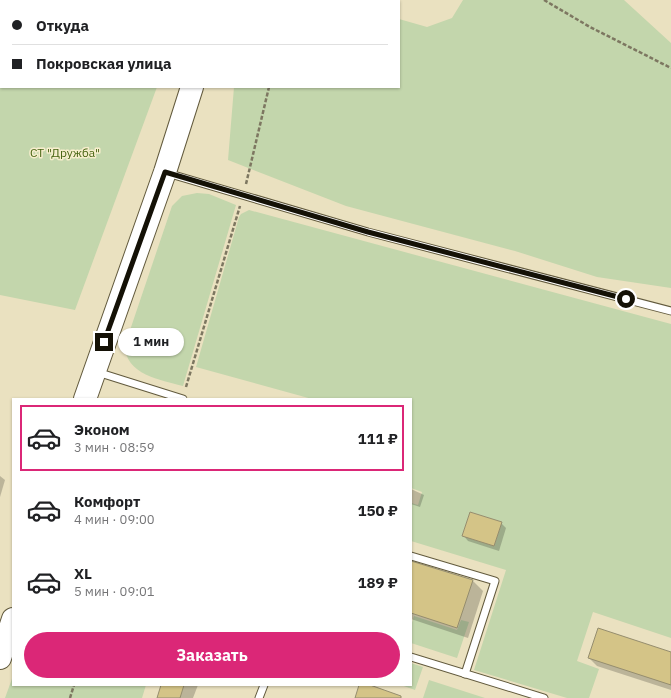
<!DOCTYPE html>
<html lang="ru">
<meta charset="utf-8">
<style>
:root{--surface:#fff;--page:#f6f6f6;--text:#202124;--muted:#757577;--line:#e0e0e0;--accent:#db2777}
body{margin:0;font-family:"IBM Plex Sans",sans-serif;background:var(--page);color:var(--text);height:100vh;display:flex;flex-direction:column;font-size:15px;white-space:nowrap}
*{box-sizing:border-box;margin:0}
p{font-size:13px;color:var(--muted)}
.icon{flex:none;width:22px;height:22px;fill:none;stroke:currentColor;stroke-width:2;stroke-linecap:round;stroke-linejoin:round}
.map{position:relative;flex:1;overflow:hidden}
.side{position:absolute;left:12px;top:398px;width:400px;height:288px;display:flex;flex-direction:column;background:var(--surface);border-radius:0px;box-shadow:0 1px 3px #0004}
.side>*{flex:none}
.hud{position:absolute;left:0px;top:0px;width:400px;height:88px;box-shadow:0 1px 3px #0004;display:grid;align-content:center;height:88px;padding:0 12px;background:var(--surface)}
.end{position:absolute;width:18px;height:18px;margin:-9px;border:5px solid #141106;background:#fff;box-shadow:0 0 0 2px #fff}
.from{border-radius:50%}
.bubble{position:absolute;height:28px;border-radius:14px;background:var(--surface);box-shadow:0 1px 3px #0004;font-size:13px;font-weight:700;line-height:28px;text-align:center}
.hud b{display:flex;align-items:center;gap:14px;height:38px;font-size:15px}
.hud b+b{border-top:1px solid var(--line)}
.hud i{width:10px;height:10px;background:var(--text)}
ul{padding:7px 0 0;list-style:none}
li{display:flex;align-items:center;gap:12px;height:66px;margin:0 8px 6px;padding:0 4px;border:2px solid transparent;border-radius:0px}
li div{flex:1}
li b{display:block;font-size:15px}
li em{font-style:normal;font-weight:700}
li.on{border-color:var(--accent)}
li>.icon{width:36px;height:36px;stroke-width:1.5}
.button{display:flex;gap:8px;margin-top:auto;padding:8px 12px}
.button a{flex:1;height:46px;border-radius:24px;background:var(--accent);color:#fff;font-size:16px;font-weight:700;line-height:46px;text-align:center}
.map>svg:first-child{display:block}
</style>
<div class="map">
<svg width="671" height="698" viewBox="0 0 671 698">
<rect width="100%" height="100%" fill="#eae1c0"/>
<!-- green -->
<g fill="#c3d6ac" fill-rule="evenodd">
<polygon points="0,0 188,0 1,1 1,87 157,87 75,310 0,295"/>
<polygon points="463,0 624,0 671,43 671,288 597,277 515,251 346,206 228,160 234,87 399,87 399,19 427,27 452,18"/>
<path d="M197 193 209 194 236 205 183 386C161 380 125 375 125 345L172 206 182 196Z"/>
<path d="M249 210 671 324V638L593 612 577 661 599 669 589 698H567L474 670 506 570 411 541V503L418 505 422 492 411 488V399H312L196 367 239 217 241 214ZM470 512 502 522 494 546 462 536Z"/>
<polygon points="414,616 457,630 461,620 469,622 457,658 411,643 411,626"/>
<polygon points="411,663 423,667 415,690 401,685 411,685"/>
<polygon points="13,676 13,685 146,685 142,698 5,698"/>
<polygon points="429,680 485,698 423,698"/>
</g>
<!-- shadow -->
<g fill="#0003">
<polygon points="32,0 64,0 64,1"/>
<polygon points="0,476 5,480 0,497"/>
<polygon points="411,489 424,495 420,507 411,504"/>
<polygon points="501,523 506,528 499,551 468,541 463,535"/>
<polygon points="411,562 473,581 483,591 468,638 411,619"/>
<polygon points="671,653 671,690 597,666 589,658"/>
<polygon points="162,685 198,685 193,698 158,698"/>
</g>
<!-- building -->
<g fill="#d4c487" stroke="#958d6e">
<polygon points="470,512 502,522 494,546 462,536"/>
<polygon points="411,561 473,580 457,628 411,613"/>
<polygon points="598,628 671,652 671,685 588,658"/>
<polygon points="161,685 184,685 180,698 157,698"/>
<polygon points="359,685 370,685 401,696 401,698 355,698"/>
</g>
<g fill="none" stroke-linecap="round" stroke-linejoin="round">
<!-- lane casing -->
<g stroke="#625a3d" stroke-width="9">
<g id="lane">
<polyline points="167,173 368,232 671,311"/>
<polyline points="97,372 183,399"/>
<polyline points="411,556 495,581 465,674"/>
<polyline points="411,657 544,698"/>
<polyline points="259,698 264,685"/>
</g>
</g>
<!-- primary casing -->
<g stroke="#625a3d" stroke-width="24">
<g id="primary">
<polyline points="219,1 219,0"/>
<polyline points="85,399 165,172 192,87"/>
<polyline points="0,658 13,619"/>
</g>
</g>
<!-- path -->
<g stroke="#7d7761" stroke-width="2.5" stroke-dasharray="4 2" stroke-linecap="butt">
<polyline points="544,0 590,27 671,68"/>
<polyline points="289,1 290,0"/>
<polyline points="246,184 269,87"/>
<polyline points="186,387 240,206"/>
<polyline points="70,698 74,685"/>
</g>
<!-- lane -->
<use href="#lane" stroke="#fff" stroke-width="7"/>
<!-- primary -->
<use href="#primary" stroke="#fff" stroke-width="22"/>
</g>
<g fill="none" stroke-linecap="round" stroke-linejoin="round">
<!-- route -->
<polyline stroke="#141106" stroke-width="5" points="104,342 165,172 368,232 626,299"/>
</g>
<g text-anchor="middle" dominant-baseline="central" stroke-width="3" stroke-linejoin="round" paint-order="stroke">
<!-- park labels -->
<g font-size="12" fill="#466311" stroke="#f7eecd">
<text x="65" y="152">СТ "Дружба"</text>
</g>
</g>
</svg>
<i class="end from" style="left:626px;top:299px"></i>
<i class="end" style="left:104px;top:342px"></i>
<div class="bubble" style="left:118px;top:328px;width:66px">1 мин</div>
<div class="hud">
<b><i class="from"></i>Откуда</b>
<b><i></i>Покровская улица</b>
</div>
<section class="side">
<ul>
<li class="on"><svg class="icon" aria-label="car" viewBox="0 0 24 24"><path d="M5 17H2v-5l4-1 3-4h7l3 4 3 1v5h-3M9 17h6M6 11h13"/><circle cx="7" cy="17" r="2"/><circle cx="17" cy="17" r="2"/></svg><div><b>Эконом</b><p>3 мин · 08:59</p></div><em>111 ₽</em></li>
<li><svg class="icon" aria-label="car" viewBox="0 0 24 24"><path d="M5 17H2v-5l4-1 3-4h7l3 4 3 1v5h-3M9 17h6M6 11h13"/><circle cx="7" cy="17" r="2"/><circle cx="17" cy="17" r="2"/></svg><div><b>Комфорт</b><p>4 мин · 09:00</p></div><em>150 ₽</em></li>
<li><svg class="icon" aria-label="car" viewBox="0 0 24 24"><path d="M5 17H2v-5l4-1 3-4h7l3 4 3 1v5h-3M9 17h6M6 11h13"/><circle cx="7" cy="17" r="2"/><circle cx="17" cy="17" r="2"/></svg><div><b>XL</b><p>5 мин · 09:01</p></div><em>189 ₽</em></li>
</ul>
<div class="button"><a>Заказать</a></div>
</section>
</div>
